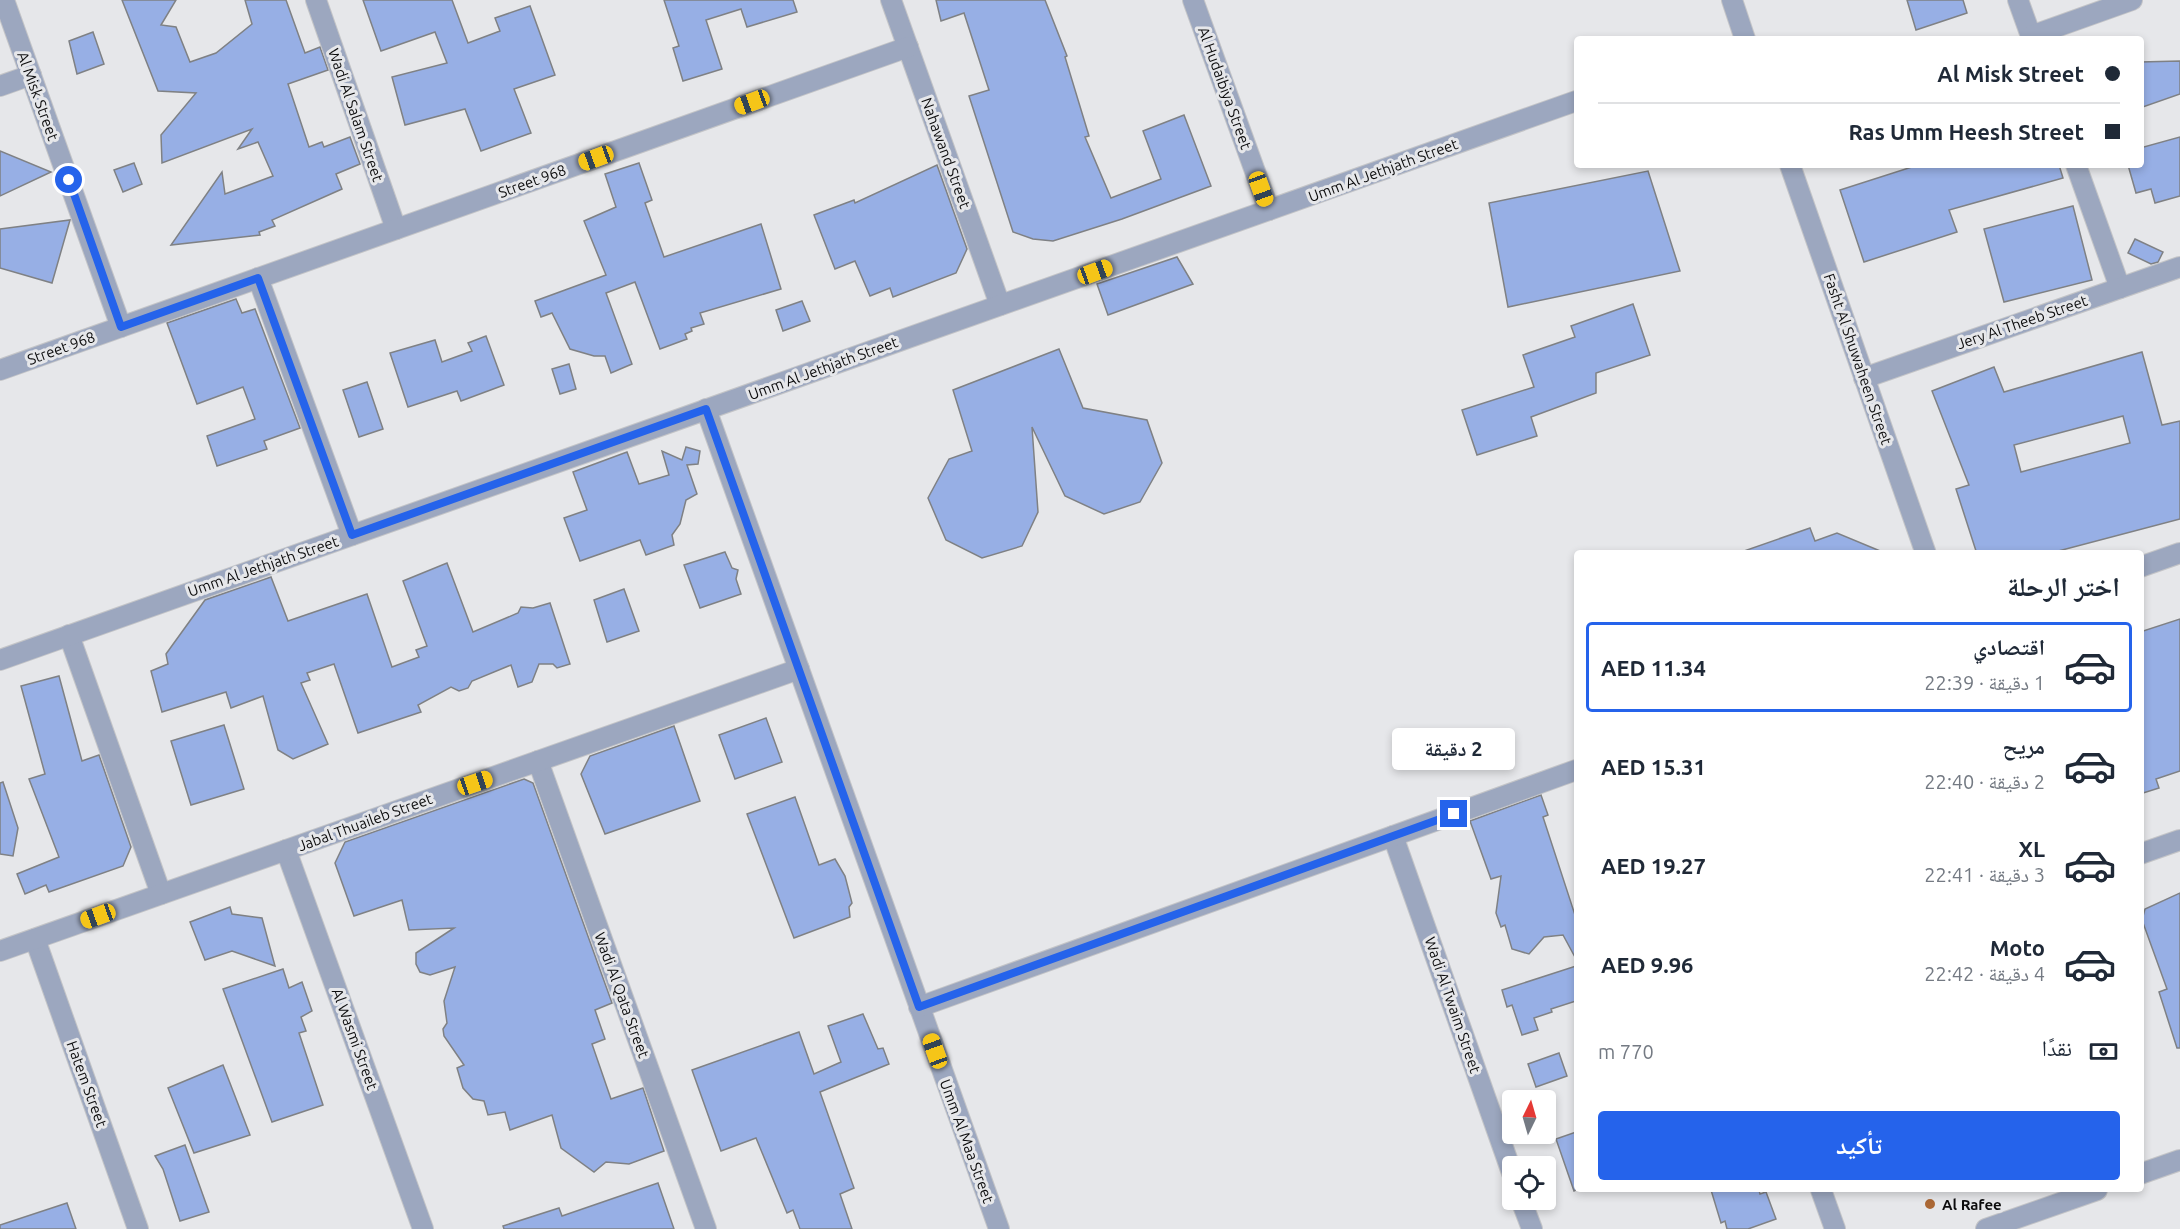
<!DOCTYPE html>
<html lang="ar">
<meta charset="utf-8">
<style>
:root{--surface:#fff;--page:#f2f2f3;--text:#1f2937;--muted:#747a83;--line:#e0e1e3;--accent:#2563eb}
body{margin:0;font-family:Ubuntu,"Noto Naskh Arabic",sans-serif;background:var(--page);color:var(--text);direction:rtl;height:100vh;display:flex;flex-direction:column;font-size:22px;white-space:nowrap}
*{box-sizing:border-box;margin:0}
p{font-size:20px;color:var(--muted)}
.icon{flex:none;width:33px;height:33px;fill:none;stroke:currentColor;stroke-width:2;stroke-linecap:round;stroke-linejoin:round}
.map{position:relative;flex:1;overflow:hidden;direction:ltr}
.panel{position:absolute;left:1574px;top:550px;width:570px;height:642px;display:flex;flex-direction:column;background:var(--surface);border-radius:6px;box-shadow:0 3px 9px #0003;direction:rtl}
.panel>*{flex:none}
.guide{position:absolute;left:1574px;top:36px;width:570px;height:132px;border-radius:6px;box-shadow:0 3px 9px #0003;direction:rtl;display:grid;align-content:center;height:132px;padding:0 24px;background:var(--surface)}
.needle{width:39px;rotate:5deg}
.controls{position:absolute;left:1502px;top:1090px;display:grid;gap:12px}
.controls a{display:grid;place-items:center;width:54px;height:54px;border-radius:6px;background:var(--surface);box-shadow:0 3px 9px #0003;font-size:30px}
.end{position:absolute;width:27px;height:27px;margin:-14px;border:8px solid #2563eb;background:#fff;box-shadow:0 0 0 3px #fff}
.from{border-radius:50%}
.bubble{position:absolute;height:42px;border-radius:6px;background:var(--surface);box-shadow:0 3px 9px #0003;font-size:20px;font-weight:700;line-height:42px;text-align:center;direction:rtl}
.car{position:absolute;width:18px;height:36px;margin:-18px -9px;border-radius:8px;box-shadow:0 0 4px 2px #0007;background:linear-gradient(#f5c518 24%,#345 0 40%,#f5c518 0 76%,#345 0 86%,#f5c518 0)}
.guide b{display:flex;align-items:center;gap:21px;height:57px;font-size:22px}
.guide b+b{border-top:2px solid var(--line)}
.guide i{width:15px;height:15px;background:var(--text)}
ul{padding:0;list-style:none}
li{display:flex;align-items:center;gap:18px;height:90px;margin:0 12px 9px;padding:0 12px;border:3px solid transparent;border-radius:6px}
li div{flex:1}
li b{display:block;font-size:22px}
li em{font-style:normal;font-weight:700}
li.selected{border-color:var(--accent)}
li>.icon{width:54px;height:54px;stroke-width:1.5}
h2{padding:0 24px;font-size:27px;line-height:72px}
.pay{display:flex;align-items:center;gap:15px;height:66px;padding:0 24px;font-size:22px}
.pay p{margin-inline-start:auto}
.action{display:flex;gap:12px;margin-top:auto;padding:12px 24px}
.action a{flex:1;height:69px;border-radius:6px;background:var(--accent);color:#fff;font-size:24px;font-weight:700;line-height:69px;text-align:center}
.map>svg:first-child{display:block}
</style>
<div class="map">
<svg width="2180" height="1229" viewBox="0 0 2180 1229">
<rect width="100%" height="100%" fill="#e6e7ea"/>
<!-- building -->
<g fill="#97afe5" stroke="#7f8184" stroke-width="1.5" fill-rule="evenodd">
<polygon points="122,0 176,0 161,25 176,27 190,62 216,53 252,24 245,0 286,0 305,53 320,47 328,70 288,84 309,147 322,142 324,147 350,137 360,164 336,174 342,189 272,220 275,226 259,232 260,235 171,245 222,172 225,194 273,176 258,142 238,149 252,129 162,163 161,135 196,93 158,91"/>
<polygon points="363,0 452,0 468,43 500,31 495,18 530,6 555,75 514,89 531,133 481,151 465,109 405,125 392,77 447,63 435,32 381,51"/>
<polygon points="664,0 793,0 797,12 747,27 741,9 706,20 722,69 683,81 673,48 679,46"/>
<polygon points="936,0 1045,0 1067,56 1065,57 1089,136 1085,137 1111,198 1161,179 1143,131 1184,115 1211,186 1122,219 1053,241 1033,239 1013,232 969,96 989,90 964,13 941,21"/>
<polygon points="1907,0 1963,0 1967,13 1916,30"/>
<polygon points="93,32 104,64 77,74 69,41"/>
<polygon points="2180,61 2180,94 2140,108 2140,62"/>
<polygon points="2180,137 2180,196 2155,203 2151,189 2136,193 2128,165 2140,165 2140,148"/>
<polygon points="0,151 51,172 0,196"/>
<polygon points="134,163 142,184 123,192 114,170"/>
<polygon points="639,163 652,200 645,203 664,257 761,224 781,289 700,313 704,324 691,328 692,331 685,334 687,339 660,349 635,282 606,293 632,364 611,373 605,356 594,356 570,349 552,313 541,317 535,301 606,275 584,221 616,207 605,174"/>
<polygon points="937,165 967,249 956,273 893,297 890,288 870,296 855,261 835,269 814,215 854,200 855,203"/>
<polygon points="1918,165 2059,165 2063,178 1949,210 1957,232 1864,262 1840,190"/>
<polygon points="1648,171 1680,271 1508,307 1489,203"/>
<polygon points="2073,206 2092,280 2004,302 1984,229"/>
<polygon points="70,220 52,283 0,268 0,229"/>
<polygon points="2135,239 2163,252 2158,262 2151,264 2128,253"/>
<polygon points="1177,257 1193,284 1108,315 1097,284"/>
<polygon points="236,299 242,313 255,309 300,428 264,441 267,449 217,466 207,436 255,419 243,387 197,404 167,323"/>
<polygon points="802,301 810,321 783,331 776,310"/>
<polygon points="1633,304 1650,355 1596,373 1596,393 1531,417 1537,436 1477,455 1462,410 1534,387 1523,355 1575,337 1571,326"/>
<polygon points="486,336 504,385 461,401 457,391 408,407 390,353 435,340 442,362 472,351 468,343"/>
<polygon points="1059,349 1083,408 1147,420 1162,463 1140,502 1104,514 1065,496 1032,427 1038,512 1022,546 982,558 946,540 928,498 949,459 972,451 953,390"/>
<path d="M2142 352 2162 425 2180 421V519L2047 554H1977L1956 489 1969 485 1932 391 1994 367 2004 392ZM2123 416 2130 443 2021 472 2014 445Z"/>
<polygon points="569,364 576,389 560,394 552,369"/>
<polygon points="367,382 383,429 359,437 343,390"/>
<polygon points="686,447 700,451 698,464 687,465 697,494 686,500 680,524 672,535 674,545 646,555 640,540 580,561 564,518 587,510 573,472 627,452 639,484 669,475 662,451 682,460"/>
<polygon points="1810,528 1815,541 1837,533 1885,553 1744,554 1744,551"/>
<polygon points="725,552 732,568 738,570 736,579 741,594 700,608 684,565"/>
<polygon points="447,563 473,632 518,613 521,607 533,608 550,603 570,664 557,668 553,664 539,664 532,682 518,687 511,665 472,681 468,688 459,691 451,687 418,705 421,712 358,733 334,664 307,673 310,680 301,683 328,744 293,759 278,750 263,696 231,708 226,692 162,712 151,671 168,664 166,654 205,600 271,577 288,621 367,594 392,667 419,657 416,650 427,646 403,581"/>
<polygon points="624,589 639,631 607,642 594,600"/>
<polygon points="2180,619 2180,771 2156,779 2159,788 2140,794 2140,632"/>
<polygon points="59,676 82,761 99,755 131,847 123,866 49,892 46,885 25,894 17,874 59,857 29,779 45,774 21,686"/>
<polygon points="766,718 782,762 735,779 719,735"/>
<polygon points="224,725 244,789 191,805 171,741"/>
<polygon points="674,726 700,801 605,834 581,774 590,756"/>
<polygon points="524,779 533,783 612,1003 595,1010 605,1039 592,1044 611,1099 643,1088 664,1151 629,1164 606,1162 594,1172 561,1148 552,1115 510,1130 505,1112 488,1115 484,1101 473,1099 463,1088 457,1068 464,1065 444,1036 443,1029 447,1023 444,1001 455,967 430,975 420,972 416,964 416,953 454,928 409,930 402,900 354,916 335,863 345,842"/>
<polygon points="3,782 18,828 13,856 0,854 0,783"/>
<polygon points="1541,795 1548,815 1543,817 1576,918 1576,959 1563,935 1544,937 1529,954 1512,949 1505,925 1501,927 1496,913 1501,876 1491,879 1470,821"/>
<polygon points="795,797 819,865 835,859 845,876 852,903 849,907 850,917 794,938 747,814"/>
<polygon points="2180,893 2180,1048 2177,1048 2159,992 2167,989 2142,920 2145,909"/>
<polygon points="230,907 232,914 262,918 275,966 232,951 205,960 190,922"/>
<polygon points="1576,966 1576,1001 1551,1009 1552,1012 1534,1018 1538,1030 1522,1035 1512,1005 1507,1007 1502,990"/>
<polygon points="283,969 289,988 302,982 312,1011 301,1017 306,1031 299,1033 323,1105 272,1122 223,989"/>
<polygon points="863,1014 878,1049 883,1048 889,1064 820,1092 854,1188 840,1194 852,1229 800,1229 793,1210 787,1213 756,1138 721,1151 692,1070 799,1032 814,1074 841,1062 828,1026"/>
<polygon points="1559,1053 1567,1076 1536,1087 1528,1064"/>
<polygon points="223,1065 250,1135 194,1153 168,1088"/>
<polygon points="1576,1132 1576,1190 1574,1191 1556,1139"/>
<polygon points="185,1145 209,1212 180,1221 163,1169 155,1156"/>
<polygon points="658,1183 674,1229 504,1229 503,1226 559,1208 562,1216"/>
<polygon points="1711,1190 1759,1190 1760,1194 1766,1192 1776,1219 1748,1229 1727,1229 1725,1221 1721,1223"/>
<polygon points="67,1203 76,1229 0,1229 0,1225"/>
</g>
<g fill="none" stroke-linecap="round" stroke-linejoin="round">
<!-- minor casing -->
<g stroke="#c3c4c7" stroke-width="22">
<g id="minor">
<polyline points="4,0 121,327"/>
<polyline points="316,0 396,229"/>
<polyline points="891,0 1000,305"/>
<polyline points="1193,0 1269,210"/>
<polyline points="1732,0 1745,39"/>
<polyline points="2018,0 2032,39"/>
<polyline points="2031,36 2132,0"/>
<polyline points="0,86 31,75"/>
<polyline points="1790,165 1926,554"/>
<polyline points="2076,165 2120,288"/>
<polyline points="258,278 352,535"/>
<polyline points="0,370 908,47"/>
<polyline points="1864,378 2180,267"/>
<polyline points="706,409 999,1229"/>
<polyline points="2140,567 2180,553"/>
<polyline points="69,635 161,894"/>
<polyline points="0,660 1576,101"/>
<polyline points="538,761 706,1229"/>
<polyline points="1393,836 1512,1173"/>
<polyline points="286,850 423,1229"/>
<polyline points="2140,854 2180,840"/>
<polyline points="35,939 138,1229"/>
<polyline points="0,951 799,669"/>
<polyline points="919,1007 1576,770"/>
<polyline points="2140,1174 2180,1160"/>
<polyline points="1821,1190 1835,1229"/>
<polyline points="1521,1200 1532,1229"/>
<polyline points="1986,1229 2097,1190"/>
</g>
</g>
<!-- minor -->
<use href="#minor" stroke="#9ca7bf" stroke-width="20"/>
</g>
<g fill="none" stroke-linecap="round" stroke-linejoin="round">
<!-- route -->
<polyline stroke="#2563eb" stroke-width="8" points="69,180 121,327 258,278 352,535 706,409 919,1007 1454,814"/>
</g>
<!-- markers -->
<circle fill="#ab6835" stroke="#e6e7ea" stroke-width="2" cx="1930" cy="1204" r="6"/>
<g text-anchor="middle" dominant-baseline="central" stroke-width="6" stroke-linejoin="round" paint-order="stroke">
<!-- street labels -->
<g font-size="15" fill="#0c0c0d" stroke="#e6e7ea">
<text transform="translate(1225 88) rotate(70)">Al Hudaibiya Street</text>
<text transform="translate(38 96) rotate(70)">Al Misk Street</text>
<text transform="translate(356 115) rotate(71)">Wadi Al Salam Street</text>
<text transform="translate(946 153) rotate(70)">Nahawand Street</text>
<text transform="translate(1383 170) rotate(-20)">Umm Al Jethjath Street</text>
<text transform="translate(532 181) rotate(-20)">Street 968</text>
<text transform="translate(2022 322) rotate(-19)">Jery Al Theeb Street</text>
<text transform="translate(61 348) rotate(-20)">Street 968</text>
<text transform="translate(1858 359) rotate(71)">Fasht Al Shuwaheen Street</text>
<text transform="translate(823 368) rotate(-20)">Umm Al Jethjath Street</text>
<text transform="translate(263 566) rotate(-19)">Umm Al Jethjath Street</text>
<text transform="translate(365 822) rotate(-20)">Jabal Thuaileb Street</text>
<text transform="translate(622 995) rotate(70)">Wadi Al Qata Street</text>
<text transform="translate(1453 1005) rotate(71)">Wadi Al Twaim Street</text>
<text transform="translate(355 1039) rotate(70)">Al Wasmi Street</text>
<text transform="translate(87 1084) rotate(70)">Hatem Street</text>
<text transform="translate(967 1141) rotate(70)">Umm Al Maa Street</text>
</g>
<!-- poi labels -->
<g font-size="15" font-weight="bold" fill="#0c0c0d" stroke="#e6e7ea" text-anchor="start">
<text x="1942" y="1204">Al Rafee</text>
</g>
</g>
</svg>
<div class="controls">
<a><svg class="needle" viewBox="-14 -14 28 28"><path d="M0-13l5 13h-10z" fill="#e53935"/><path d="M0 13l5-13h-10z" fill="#747a83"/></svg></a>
<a><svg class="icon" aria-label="locate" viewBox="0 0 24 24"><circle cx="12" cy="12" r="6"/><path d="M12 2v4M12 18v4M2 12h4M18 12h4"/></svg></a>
</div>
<i class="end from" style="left:69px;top:180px"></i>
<i class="end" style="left:1454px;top:814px"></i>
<div class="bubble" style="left:1392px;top:728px;width:123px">2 دقيقة</div>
<i class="car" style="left:752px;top:102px;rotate:250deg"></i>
<i class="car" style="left:596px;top:158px;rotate:250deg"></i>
<i class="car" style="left:1261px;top:189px;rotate:160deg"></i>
<i class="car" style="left:1095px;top:272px;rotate:70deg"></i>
<i class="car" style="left:475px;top:783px;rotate:71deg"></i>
<i class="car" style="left:98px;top:916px;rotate:250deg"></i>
<i class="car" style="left:935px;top:1051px;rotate:340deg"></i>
<div class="guide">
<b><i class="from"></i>Al Misk Street</b>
<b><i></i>Ras Umm Heesh Street</b>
</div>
<section class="panel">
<h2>اختر الرحلة</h2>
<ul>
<li class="selected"><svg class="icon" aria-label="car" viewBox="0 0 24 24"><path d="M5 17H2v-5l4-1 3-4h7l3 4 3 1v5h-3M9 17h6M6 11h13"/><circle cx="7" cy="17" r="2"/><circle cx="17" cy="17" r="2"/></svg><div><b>اقتصادي</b><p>1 دقيقة · 22:39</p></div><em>AED 11.34</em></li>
<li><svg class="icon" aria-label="car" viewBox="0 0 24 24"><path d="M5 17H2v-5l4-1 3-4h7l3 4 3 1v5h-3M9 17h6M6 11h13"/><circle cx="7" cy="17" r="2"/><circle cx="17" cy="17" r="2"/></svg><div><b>مريح</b><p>2 دقيقة · 22:40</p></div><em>AED 15.31</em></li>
<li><svg class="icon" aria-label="car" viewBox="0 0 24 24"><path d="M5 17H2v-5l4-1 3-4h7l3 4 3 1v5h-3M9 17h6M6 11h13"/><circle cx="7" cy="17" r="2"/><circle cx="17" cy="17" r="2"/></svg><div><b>XL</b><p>3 دقيقة · 22:41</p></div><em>AED 19.27</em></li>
<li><svg class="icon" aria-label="car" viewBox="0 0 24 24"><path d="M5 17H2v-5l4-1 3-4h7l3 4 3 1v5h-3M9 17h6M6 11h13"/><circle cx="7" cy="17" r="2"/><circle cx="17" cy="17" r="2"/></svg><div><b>Moto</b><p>4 دقيقة · 22:42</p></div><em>AED 9.96</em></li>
</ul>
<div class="pay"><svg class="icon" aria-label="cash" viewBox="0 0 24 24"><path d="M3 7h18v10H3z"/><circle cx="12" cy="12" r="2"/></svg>نقدًا<p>770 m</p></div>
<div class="action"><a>تأكيد</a></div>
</section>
</div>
